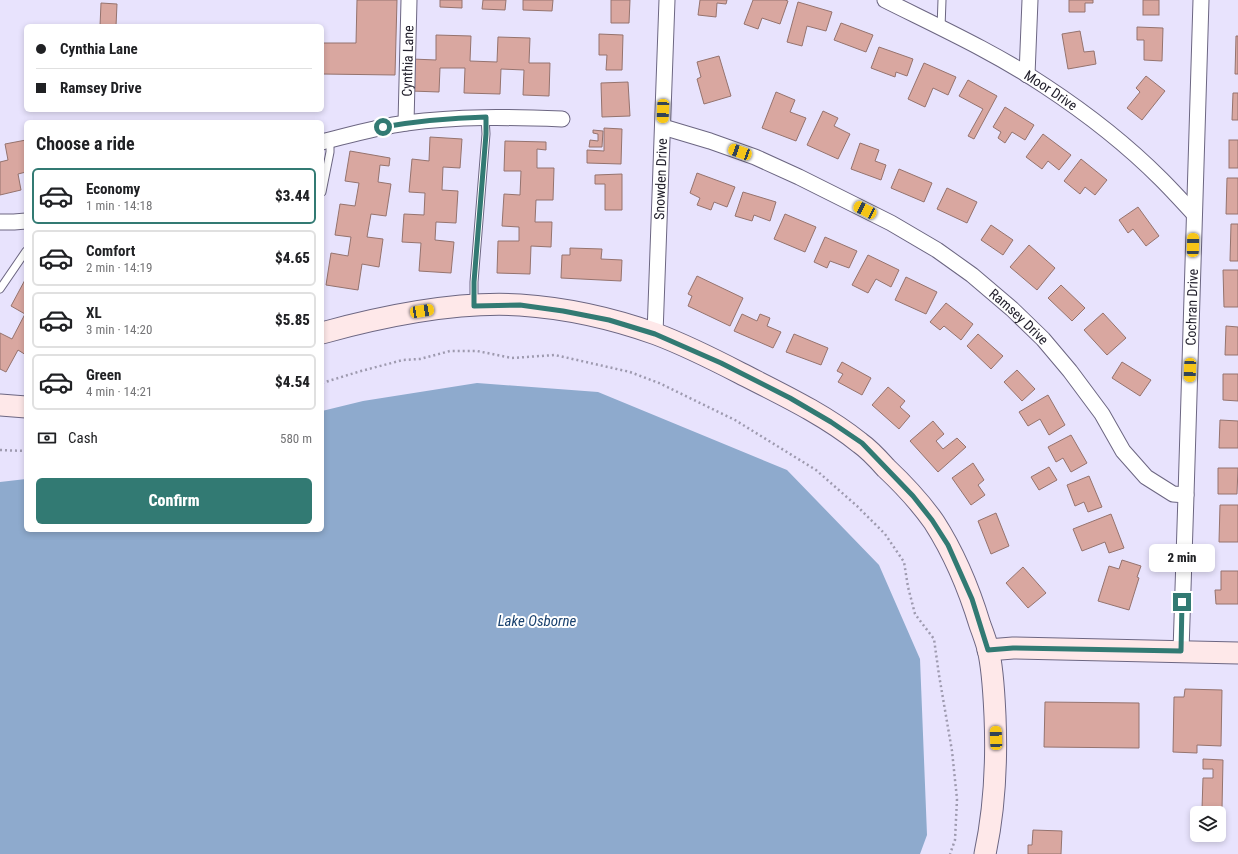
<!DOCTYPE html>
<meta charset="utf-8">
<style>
:root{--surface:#fff;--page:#f6f6f6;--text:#202124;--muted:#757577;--line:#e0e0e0;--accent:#327a73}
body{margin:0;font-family:"Roboto Condensed",sans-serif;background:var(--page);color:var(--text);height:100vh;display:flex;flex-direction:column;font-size:15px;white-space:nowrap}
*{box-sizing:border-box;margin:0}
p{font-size:13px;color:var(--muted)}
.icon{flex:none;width:22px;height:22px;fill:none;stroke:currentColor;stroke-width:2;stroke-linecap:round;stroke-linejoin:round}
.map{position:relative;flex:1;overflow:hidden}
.side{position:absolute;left:24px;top:120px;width:300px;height:412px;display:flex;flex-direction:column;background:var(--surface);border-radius:6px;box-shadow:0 2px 6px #0003}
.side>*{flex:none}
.guide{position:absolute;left:24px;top:24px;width:300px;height:88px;border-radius:6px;box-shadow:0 2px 6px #0003;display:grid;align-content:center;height:88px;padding:0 12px;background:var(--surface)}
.buttons{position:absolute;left:1190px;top:806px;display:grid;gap:8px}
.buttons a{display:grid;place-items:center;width:36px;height:36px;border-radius:6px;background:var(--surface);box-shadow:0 2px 6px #0003;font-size:20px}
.end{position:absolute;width:18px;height:18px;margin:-9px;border:5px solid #327a73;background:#fff;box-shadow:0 0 0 2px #fff}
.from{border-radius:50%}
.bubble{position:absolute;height:28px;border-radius:6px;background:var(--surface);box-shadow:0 2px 6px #0003;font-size:13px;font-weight:800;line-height:28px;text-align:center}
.car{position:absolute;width:12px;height:24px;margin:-12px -6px;border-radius:5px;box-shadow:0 0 3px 1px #0007;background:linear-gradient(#f5c518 24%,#345 0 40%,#f5c518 0 76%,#345 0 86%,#f5c518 0)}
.guide b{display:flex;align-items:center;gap:14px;height:38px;font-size:15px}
.guide b+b{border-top:1px solid var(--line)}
.guide i{width:10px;height:10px;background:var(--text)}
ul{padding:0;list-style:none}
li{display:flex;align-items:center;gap:12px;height:56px;margin:0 8px 6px;padding:0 4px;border:2px solid var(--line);border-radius:6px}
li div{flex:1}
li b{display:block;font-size:15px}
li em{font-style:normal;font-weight:800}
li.active{border-color:var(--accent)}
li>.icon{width:36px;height:36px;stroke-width:1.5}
h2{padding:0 12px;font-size:18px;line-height:48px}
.pay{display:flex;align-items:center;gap:10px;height:44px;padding:0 12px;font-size:15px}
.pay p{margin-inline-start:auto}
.action{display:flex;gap:8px;margin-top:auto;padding:8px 12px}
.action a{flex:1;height:46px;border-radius:6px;background:var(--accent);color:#fff;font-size:16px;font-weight:800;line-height:46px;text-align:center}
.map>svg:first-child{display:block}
</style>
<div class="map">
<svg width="1238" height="854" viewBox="0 0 1238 854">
<rect width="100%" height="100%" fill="#e8e3fd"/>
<!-- water -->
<polygon fill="#8eaacd" points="477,383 598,392 787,470 879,565 920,659 927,835 920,854 0,854 0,482 26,479 26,530 322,530 322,411 363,401"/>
<!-- building -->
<g fill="#d9a7a0" stroke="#95736e">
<polygon points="357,0 397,0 395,75 322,74 322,43 356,43"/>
<polygon points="440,0 462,0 462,8 440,7"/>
<polygon points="483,0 506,0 505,10 482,9"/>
<polygon points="523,0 553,0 552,11 523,10"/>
<polygon points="611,0 630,0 629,23 611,23"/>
<polygon points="700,0 727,0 726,4 717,3 716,17 698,15"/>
<polygon points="753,0 785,0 788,1 780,24 762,18 758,29 744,24"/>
<polygon points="1069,0 1093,0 1093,3 1085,3 1085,12 1069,12"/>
<rect x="1143" y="0" width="16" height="15"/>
<polygon points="798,2 832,12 826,31 807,26 802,46 787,42"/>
<polygon points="101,3 117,4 116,26 100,26"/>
<polygon points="841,23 873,35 866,52 834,40"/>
<polygon points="1137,27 1163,28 1162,61 1144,60 1144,40 1137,40"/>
<polygon points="1080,31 1084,52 1094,51 1096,64 1068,69 1062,34"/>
<polygon points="599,34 623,35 622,70 606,70 607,55 599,55"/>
<polygon points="436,35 471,36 470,61 497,62 498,37 530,38 529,63 550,63 549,96 523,95 524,70 501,69 500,94 464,93 465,68 440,68 439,92 411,91 412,59 436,60"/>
<polygon points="1236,36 1238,36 1238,74 1235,74"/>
<polygon points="879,47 913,59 907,76 896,72 895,77 871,68"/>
<polygon points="719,56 731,96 704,104 697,79 701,77 697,62"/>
<polygon points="924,63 956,77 948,95 933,88 925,107 908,99"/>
<polygon points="1146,76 1165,91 1142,120 1127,108 1140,92 1136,88"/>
<polygon points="968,80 997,96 974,139 968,136 983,109 959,96"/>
<polygon points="628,82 630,116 602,117 601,83"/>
<polygon points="776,92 795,100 790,112 806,118 796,141 762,128"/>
<polygon points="1233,93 1238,93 1238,120 1232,120"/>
<polygon points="1005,107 1034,125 1025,140 1012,132 1005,143 998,138 1001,132 993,127"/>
<polygon points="823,111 838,118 834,126 850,134 838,159 807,145"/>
<polygon points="604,128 622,129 621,164 587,163 587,150 604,151"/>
<polygon points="593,130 603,131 602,147 589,147 590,140 598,141 598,134 593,133"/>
<polygon points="1043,134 1071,155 1059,170 1048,161 1042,169 1026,157"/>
<polygon points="430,137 462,139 460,168 443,167 442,190 458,191 456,223 436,222 435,240 454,242 451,273 419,271 421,243 402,242 404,214 424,215 425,193 409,192 412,159 429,161"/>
<polygon points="26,140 26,172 18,174 21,190 0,195 0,162 8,160 5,144"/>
<rect x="1229" y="140" width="9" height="28"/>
<polygon points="505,141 546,142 546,150 537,149 537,168 554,168 553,200 536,200 535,222 552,222 551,247 531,246 530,274 497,273 498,241 519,241 519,227 502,226 504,194 520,195 521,171 504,171"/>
<polygon points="860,143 879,150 875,161 886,165 881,180 851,169"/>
<polygon points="350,151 390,158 389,166 380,165 378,182 391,184 386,216 371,214 367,237 383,239 379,267 362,264 358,290 326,285 331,253 348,256 351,237 335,235 340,204 355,206 359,183 345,181"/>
<polygon points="1081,159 1107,180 1095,195 1085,187 1080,194 1064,181"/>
<polygon points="899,169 932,183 924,202 891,188"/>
<polygon points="697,173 735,187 727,207 714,202 711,210 697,205 700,198 690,193"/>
<polygon points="622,174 622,210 605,210 605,184 595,184 595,175"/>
<polygon points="1227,178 1238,178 1238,214 1226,214"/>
<polygon points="947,188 977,202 967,223 937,209"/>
<polygon points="743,192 776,202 770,221 754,215 752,221 735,216"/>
<polygon points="1138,207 1159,236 1146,246 1133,229 1128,233 1119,220"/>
<polygon points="785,214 816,227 805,252 774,239"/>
<polygon points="1231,224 1238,224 1238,261 1230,261"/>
<polygon points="991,225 1013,240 1003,255 981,240"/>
<polygon points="825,237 857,251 849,268 830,261 827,268 814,262"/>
<polygon points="1029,245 1055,268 1037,290 1010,267"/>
<polygon points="570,248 602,249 601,259 622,260 621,281 561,278 562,255 570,255"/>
<polygon points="868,255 899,270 891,287 876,279 868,293 852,285"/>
<polygon points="1223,270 1238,270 1238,307 1224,307"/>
<polygon points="697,276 743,298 730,326 688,306 692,296 688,294"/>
<polygon points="906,277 937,292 926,314 895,300"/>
<polygon points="26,278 26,355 18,350 6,372 0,369 0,333 12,339 25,314 11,306"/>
<polygon points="1061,285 1085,308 1072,321 1048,298"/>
<polygon points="946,303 973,324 961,340 944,326 940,330 930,322"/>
<polygon points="1103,313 1126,338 1107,355 1084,330"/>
<polygon points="742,314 757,321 760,314 770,318 767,326 781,332 773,348 734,331"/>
<polygon points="1226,326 1238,327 1238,355 1225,355"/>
<polygon points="794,334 828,348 821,365 786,352"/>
<polygon points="978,334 1003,356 991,369 967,346"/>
<polygon points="842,362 871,378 862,395 838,382 843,374 837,371"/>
<polygon points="1122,362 1151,380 1140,396 1112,378"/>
<polygon points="1017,370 1035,389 1022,401 1004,382"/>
<polygon points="1223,374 1238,374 1238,401 1223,400"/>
<polygon points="888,387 905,401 900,407 910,416 899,429 872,405"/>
<polygon points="1048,395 1065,425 1049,435 1040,419 1028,426 1019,412"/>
<polygon points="1220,420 1238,421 1238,448 1219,448"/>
<polygon points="933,421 944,434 936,441 943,449 957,438 966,447 938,472 910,441"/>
<polygon points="1071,435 1087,463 1071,472 1063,458 1056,462 1048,447"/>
<polygon points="973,463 984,480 978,485 985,495 971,505 952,478"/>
<polygon points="1049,467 1057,480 1039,490 1031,477"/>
<polygon points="1218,468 1238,468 1237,494 1218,494"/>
<polygon points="1089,476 1102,507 1088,512 1084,502 1075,506 1067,485"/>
<polygon points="1220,505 1238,505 1238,542 1219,542"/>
<polygon points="996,513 1009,546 991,554 978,521"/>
<polygon points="1111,514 1124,548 1109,553 1105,542 1082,551 1073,529"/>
<polygon points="1122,560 1141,566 1137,577 1139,578 1129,610 1098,601 1109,566 1119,569"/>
<polygon points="1023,567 1046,593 1028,608 1006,583"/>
<polygon points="1221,571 1238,571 1238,604 1216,604 1215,590 1221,590"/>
<polygon points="1185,689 1222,690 1221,746 1197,745 1197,753 1173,752 1174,697 1184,697"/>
<polygon points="1045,702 1139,703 1139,748 1044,747"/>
<polygon points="1203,759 1223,760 1222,809 1202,809 1203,778 1213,778 1213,769 1203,769"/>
<polygon points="1033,830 1062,831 1061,854 1028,854 1028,845 1032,845"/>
</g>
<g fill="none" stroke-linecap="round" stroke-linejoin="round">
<!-- lane casing -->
<g stroke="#6c6682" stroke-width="9">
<g id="lane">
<polyline points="941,28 942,0"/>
<polyline points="322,192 330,152 330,140"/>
<polyline points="0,289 26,251"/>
<polyline points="474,304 474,282 486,134 485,117"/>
</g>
</g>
<!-- street casing -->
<g stroke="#6c6682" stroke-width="17">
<g id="street">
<path id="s1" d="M885 0C939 27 994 52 1045 86 1086 113 1126 144 1161 179 1172 190 1183 202 1194 214"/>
<polyline points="1027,75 1030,0"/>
<path id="s2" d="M406 123 409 0"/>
<path id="s3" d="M663 127 710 141 755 157 799 177 891 223 937 250 972 275 1012 309 1043 339 1070 371 1102 414 1123 451 1146 477 1173 494 1186 495 1181 651"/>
<path d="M322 142C350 135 377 127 406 123 459 116 509 117 562 119"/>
<polyline points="0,222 14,222 26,221"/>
<path id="s4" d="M655 334 667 0"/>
<path id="s5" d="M1186 495 1201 0"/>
</g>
</g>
<!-- secondary casing -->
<g stroke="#6c6682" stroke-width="23">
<g id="secondary">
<path d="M322 333C384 316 456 301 520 305 565 308 614 319 656 334 685 345 713 359 740 373 781 394 824 414 860 443 870 450 878 459 886 468 903 484 920 502 934 522 954 553 969 589 980 625 983 633 986 641 988 649 993 669 994 695 995 716 997 764 995 807 985 854"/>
<polyline points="0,405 26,407"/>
<polyline points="988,650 1013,648 1238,653"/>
</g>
</g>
<!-- path -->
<g stroke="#9e9aaf" stroke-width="2.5" stroke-dasharray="2 3" stroke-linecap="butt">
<polyline points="322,383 361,371 403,360 420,359 450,351 477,351 512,358 555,355 630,372 659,383 735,420 816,470 857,506 885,534 904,562 908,587 915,614 934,639 939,675 952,751 957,799 955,840 950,854"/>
<polyline points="0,450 26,451"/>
</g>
<!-- lane -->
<use href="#lane" stroke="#fff" stroke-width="7"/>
<!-- street -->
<use href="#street" stroke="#fff" stroke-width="15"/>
<!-- secondary -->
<use href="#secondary" stroke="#fee8e9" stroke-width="21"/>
</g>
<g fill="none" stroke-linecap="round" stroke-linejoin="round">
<!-- route -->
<path stroke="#327a73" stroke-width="5" d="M383 127C417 121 451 118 486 117V134L474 282V306L520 305 563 311 609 320 655 334 721 363 790 398 831 422 862 443 913 496 932 520 948 545 972 599 988 650 1013 648 1181 651 1182 602"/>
</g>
<g text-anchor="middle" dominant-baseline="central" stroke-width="4" stroke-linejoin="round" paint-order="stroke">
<!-- street labels -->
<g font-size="14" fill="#23212d" stroke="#fff">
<text stroke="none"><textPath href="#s2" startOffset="62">Cynthia Lane</textPath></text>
<text stroke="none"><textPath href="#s1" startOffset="189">Moor Drive</textPath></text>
<text stroke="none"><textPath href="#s4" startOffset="155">Snowden Drive</textPath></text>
<text stroke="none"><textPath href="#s5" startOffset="188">Cochran Drive</textPath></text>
<text stroke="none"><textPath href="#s3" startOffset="407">Ramsey Drive</textPath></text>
</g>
<!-- water labels -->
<g font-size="15" font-style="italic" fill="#1a426f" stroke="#fff">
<text x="537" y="621">Lake Osborne</text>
</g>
</g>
</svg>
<div class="buttons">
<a><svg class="icon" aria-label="layers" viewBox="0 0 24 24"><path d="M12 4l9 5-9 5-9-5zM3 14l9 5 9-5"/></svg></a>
</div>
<i class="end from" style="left:383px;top:127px"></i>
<i class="end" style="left:1182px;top:602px"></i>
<div class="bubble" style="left:1149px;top:544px;width:66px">2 min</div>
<i class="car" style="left:663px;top:111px;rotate:182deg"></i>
<i class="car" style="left:740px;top:152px;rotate:290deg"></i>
<i class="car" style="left:865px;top:210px;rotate:297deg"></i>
<i class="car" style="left:1193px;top:245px;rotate:1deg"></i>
<i class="car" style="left:422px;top:311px;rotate:81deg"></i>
<i class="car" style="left:1190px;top:370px;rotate:182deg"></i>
<i class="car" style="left:996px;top:738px;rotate:358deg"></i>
<div class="guide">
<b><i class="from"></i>Cynthia Lane</b>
<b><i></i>Ramsey Drive</b>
</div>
<section class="side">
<h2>Choose a ride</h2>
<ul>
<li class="active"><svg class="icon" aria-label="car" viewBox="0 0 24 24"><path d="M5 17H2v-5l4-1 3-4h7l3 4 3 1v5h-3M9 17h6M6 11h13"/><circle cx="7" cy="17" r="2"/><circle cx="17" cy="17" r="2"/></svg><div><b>Economy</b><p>1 min · 14:18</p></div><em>$3.44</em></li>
<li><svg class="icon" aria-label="car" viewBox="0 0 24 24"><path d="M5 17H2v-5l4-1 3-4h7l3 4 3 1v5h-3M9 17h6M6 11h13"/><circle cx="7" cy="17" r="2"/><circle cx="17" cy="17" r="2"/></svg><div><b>Comfort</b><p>2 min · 14:19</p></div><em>$4.65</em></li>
<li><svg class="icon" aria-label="car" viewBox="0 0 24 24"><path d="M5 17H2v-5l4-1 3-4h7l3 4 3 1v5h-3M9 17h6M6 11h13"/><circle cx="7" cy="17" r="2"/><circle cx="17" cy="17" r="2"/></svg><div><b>XL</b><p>3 min · 14:20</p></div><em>$5.85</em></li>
<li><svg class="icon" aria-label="car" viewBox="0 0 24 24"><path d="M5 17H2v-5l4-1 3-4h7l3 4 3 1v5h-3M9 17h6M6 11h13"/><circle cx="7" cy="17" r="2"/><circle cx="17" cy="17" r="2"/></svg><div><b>Green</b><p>4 min · 14:21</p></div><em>$4.54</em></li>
</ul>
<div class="pay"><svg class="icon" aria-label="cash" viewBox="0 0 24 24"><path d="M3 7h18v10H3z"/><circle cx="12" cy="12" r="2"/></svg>Cash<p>580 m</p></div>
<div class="action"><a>Confirm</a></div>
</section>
</div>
